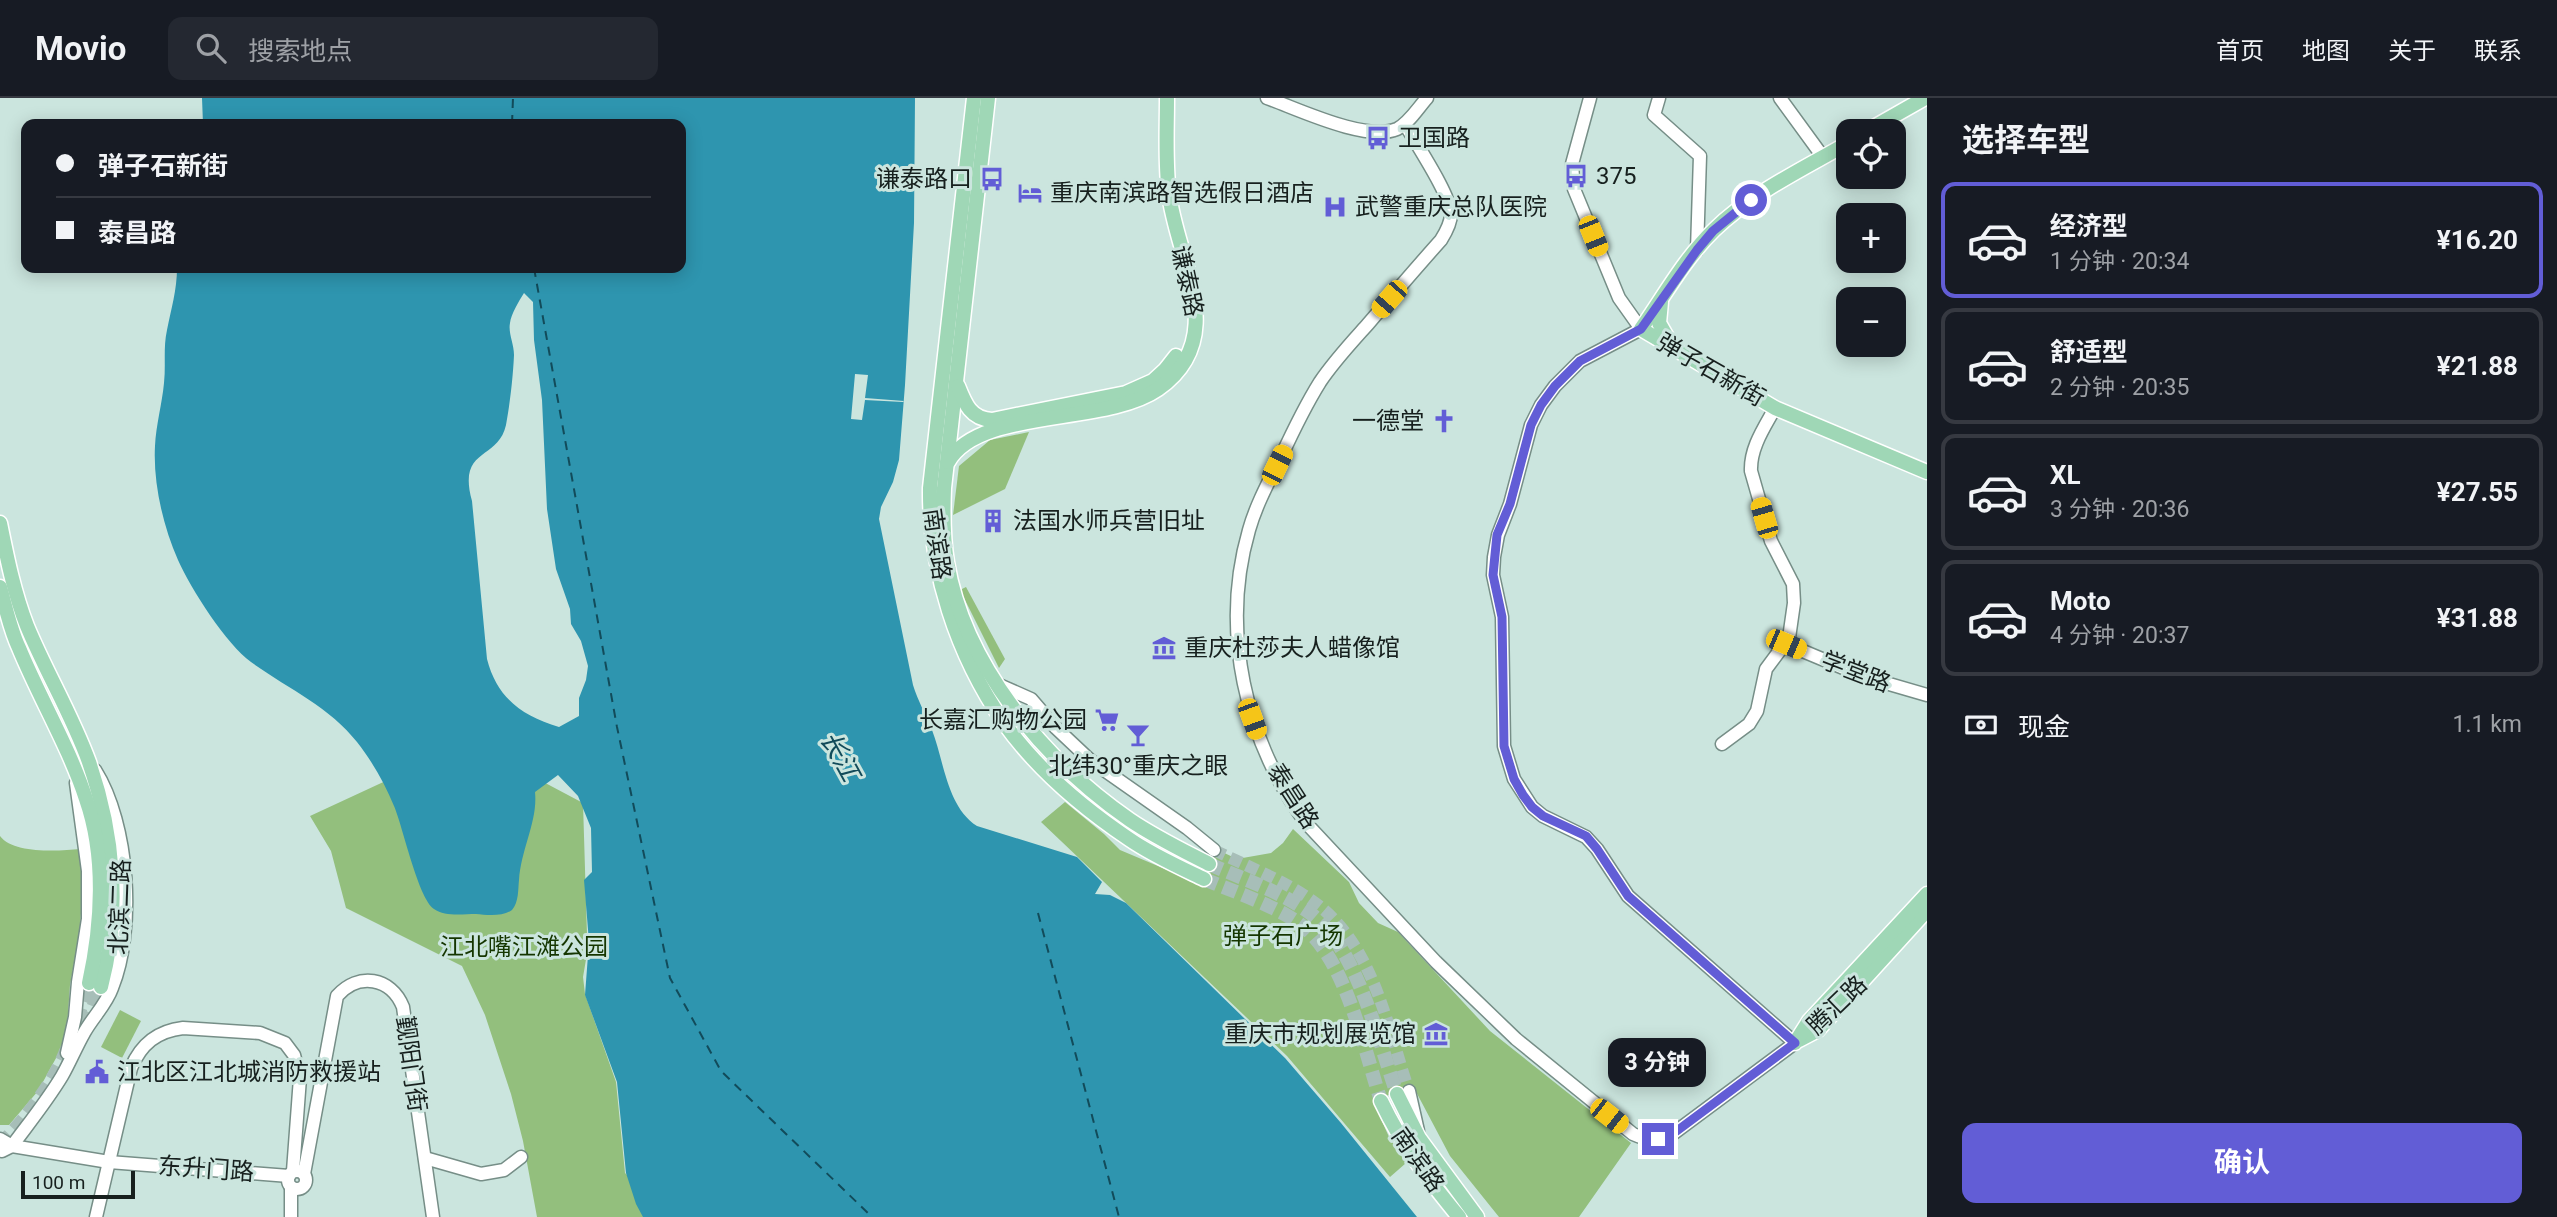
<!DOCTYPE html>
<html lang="zh">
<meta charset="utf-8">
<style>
:root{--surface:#171b24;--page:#242831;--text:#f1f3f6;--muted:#9ea1a6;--line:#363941;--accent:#625dd6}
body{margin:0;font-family:Roboto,"Noto Sans SC",sans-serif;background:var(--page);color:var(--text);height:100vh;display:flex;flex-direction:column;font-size:26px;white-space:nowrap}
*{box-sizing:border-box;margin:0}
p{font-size:23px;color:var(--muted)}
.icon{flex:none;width:38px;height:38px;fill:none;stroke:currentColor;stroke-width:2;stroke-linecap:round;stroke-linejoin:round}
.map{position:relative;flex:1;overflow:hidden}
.drawer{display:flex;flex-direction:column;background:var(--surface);width:630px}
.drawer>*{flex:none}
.hud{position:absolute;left:21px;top:21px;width:665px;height:154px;border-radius:14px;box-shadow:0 4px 18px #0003;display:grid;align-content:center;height:154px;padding:0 35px;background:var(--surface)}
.controls{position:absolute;left:1836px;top:21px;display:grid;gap:14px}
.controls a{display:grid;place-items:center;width:70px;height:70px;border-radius:14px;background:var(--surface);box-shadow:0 4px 18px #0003;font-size:35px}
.scale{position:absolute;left:21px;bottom:18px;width:114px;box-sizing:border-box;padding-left:7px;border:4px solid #17201e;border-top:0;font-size:19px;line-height:24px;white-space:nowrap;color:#17201e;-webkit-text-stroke:5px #cbe5de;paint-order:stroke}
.end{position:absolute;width:32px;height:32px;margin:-16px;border:9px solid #625dd6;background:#fff;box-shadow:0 0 0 4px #fff}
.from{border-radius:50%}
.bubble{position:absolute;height:49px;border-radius:14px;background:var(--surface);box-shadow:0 4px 18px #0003;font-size:23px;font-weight:700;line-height:49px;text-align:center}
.car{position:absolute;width:21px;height:42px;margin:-21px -10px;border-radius:9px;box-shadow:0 0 5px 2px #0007;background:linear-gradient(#f5c518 24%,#345 0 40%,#f5c518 0 76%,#345 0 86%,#f5c518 0)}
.hud b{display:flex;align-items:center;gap:24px;height:66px;font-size:26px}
.hud b+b{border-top:2px solid var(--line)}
.hud i{width:18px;height:18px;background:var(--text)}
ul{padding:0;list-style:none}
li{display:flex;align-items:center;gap:21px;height:116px;margin:0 14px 10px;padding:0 21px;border:4px solid var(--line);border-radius:14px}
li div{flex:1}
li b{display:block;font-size:26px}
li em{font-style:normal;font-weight:700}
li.active{border-color:var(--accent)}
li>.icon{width:63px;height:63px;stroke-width:1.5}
h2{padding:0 35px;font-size:32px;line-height:84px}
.pay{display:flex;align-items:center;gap:18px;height:77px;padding:0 35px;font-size:26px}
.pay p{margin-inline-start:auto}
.primary-button{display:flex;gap:14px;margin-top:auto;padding:14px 35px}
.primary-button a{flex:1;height:80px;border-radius:14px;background:var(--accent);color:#fff;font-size:28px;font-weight:700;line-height:80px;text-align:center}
header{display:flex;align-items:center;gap:42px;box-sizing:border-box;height:98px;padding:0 35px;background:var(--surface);border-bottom:2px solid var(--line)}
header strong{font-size:33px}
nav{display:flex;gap:38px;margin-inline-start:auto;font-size:24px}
.search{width:490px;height:63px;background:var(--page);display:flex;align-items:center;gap:18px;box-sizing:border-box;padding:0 24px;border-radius:14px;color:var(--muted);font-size:26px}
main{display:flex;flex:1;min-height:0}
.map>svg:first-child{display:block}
</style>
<header>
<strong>Movio</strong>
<div class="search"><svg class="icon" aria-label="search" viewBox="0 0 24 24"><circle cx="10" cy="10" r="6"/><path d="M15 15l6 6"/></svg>搜索地点</div>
<nav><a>首页</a><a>地图</a><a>关于</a><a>联系</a></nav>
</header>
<main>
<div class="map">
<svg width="1927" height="1119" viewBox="0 0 1927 1119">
<rect width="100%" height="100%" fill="#cbe5de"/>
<!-- green -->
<g fill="#93bf7d">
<polygon points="1029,334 1005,391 953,417 959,368 990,342"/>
<polygon points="966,489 1005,561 999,570 960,492"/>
<polygon points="534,679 583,705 587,837 589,844 583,879 585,896 616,984 625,1075 645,1095 658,1119 537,1119 523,1043 511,996 485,917 462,868 346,810 331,753 310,718 392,680"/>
<polygon points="1065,704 1104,736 1120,752 1203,787 1216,751 1237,761 1271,755 1283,745 1293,731 1349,784 1359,805 1378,825 1398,834 1490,933 1631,1045 1579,1119 1499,1119 1450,1058 1413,988 1373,1003 1389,1039 1406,1065 1390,1079 1287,958 1041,724"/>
<path d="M0 738C13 756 59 753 80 751L83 779 80 833 70 887 67 930 61 951 38 993 9 1027H0Z"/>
<polygon points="120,912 141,923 122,960 101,949"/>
</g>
<!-- water -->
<path fill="#2e95af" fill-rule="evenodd" d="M202 0H915L914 125 905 287 899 362 893 384 881 409 879 421 913 587C918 603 926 617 932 632 944 663 947 709 977 728L1077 759 1102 784 1095 796 1110 797 1126 805 1285 960 1341 1025 1417 1119H643L636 1106 626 1075 617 984 585 897 589 844 584 782 592 774 591 730 578 698 558 677 535 694C538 723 521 751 519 782 518 791 519 804 512 812 503 819 486 817 476 816 463 816 445 819 434 811 418 800 403 729 394 708 385 686 372 663 357 644 330 609 287 590 251 564 226 546 191 491 178 462 163 428 153 385 155 348 156 327 162 306 164 285 166 267 163 250 167 232 171 211 177 192 177 170H681V26H203ZM524 195 533 204 534 242 542 302 547 411 556 471 570 511 571 526 581 543 588 568 586 582 579 600V618L559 629C522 618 497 600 487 561L472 403C457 349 498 363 506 327 510 305 513 279 514 257 514 246 508 235 510 225 511 216 519 203 524 195Z"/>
<!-- pier -->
<polygon fill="#cbe5de" points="855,276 868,277 865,300 904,303 903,304 865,302 862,322 851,321"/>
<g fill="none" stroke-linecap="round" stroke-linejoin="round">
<!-- ferry -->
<g stroke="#124b5a" stroke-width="2" stroke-dasharray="9 7" stroke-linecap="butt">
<polyline points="512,26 513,0"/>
<polyline points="534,170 617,629 670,880 721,973 872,1119"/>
<polyline points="1038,815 1119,1119"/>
</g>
<!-- minor-tunnel -->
<path stroke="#a7beb8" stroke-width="12" stroke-dasharray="12 6" stroke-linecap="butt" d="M1214 752C1250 770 1292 785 1323 811 1375 855 1388 931 1409 993"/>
<!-- major-tunnel -->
<g stroke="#a7beb8" stroke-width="14" stroke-dasharray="14 7" stroke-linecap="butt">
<path d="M1209 766C1243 781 1280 793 1310 815 1357 849 1378 942 1397 996"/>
<path d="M1204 781C1234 794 1283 810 1306 831 1347 867 1364 951 1381 1003"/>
<polyline points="76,923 89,885"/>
<polyline points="86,928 101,889"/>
<path d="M0 1047C28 1019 57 981 70 943"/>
</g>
<!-- minor casing -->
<g stroke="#768e87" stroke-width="15">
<g id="minor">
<path d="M1267 0C1298 11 1366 44 1397 31 1409 25 1418 10 1427 0"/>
<polyline points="1659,0 1654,17 1700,58 1697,152"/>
<polyline points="1780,0 1823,59"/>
<path d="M1405 26C1416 46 1450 96 1451 116 1451 125 1446 134 1441 142 1416 170 1392 198 1368 226 1351 245 1334 263 1320 284 1305 308 1293 333 1281 359 1269 383 1256 407 1249 432 1220 532 1245 642 1306 725L1436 864 1516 941 1633 1036C1648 1043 1659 1043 1674 1035L1795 945 1628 798 1597 751 1586 739 1543 718 1532 709 1514 681 1504 648 1502 519 1493 477 1494 459 1498 437 1510 406 1531 327 1541 307 1555 288 1580 263 1641 231 1619 200 1574 91 1572 66 1590 0"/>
<polyline points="1786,546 1865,579 1927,597"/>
<polyline points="997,586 1031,601 1056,630 1090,662 1187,730 1214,752"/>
<path d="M1722 646 1749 626 1757 613 1766 571 1789 540 1794 505 1793 486 1771 443 1751 373C1750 350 1764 330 1775 310"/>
<polyline points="67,955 75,919 78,884 88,821 88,773 76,685"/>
<polyline points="1409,993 1418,1033"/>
<polyline points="0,1041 12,1048 109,1064 289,1078"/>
<path d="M2 1053 12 1048C29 1025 47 1003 62 978 70 964 76 949 84 935 92 920 106 907 112 890 136 831 129 726 95 672"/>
<polyline points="425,1060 481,1076 504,1072 521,1059"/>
<circle cx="297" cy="1082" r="9"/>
<path d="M304 1076 337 898C358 874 391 879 403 909L433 1119"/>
<path d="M96 1119 131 970C141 946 157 933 183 930L260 935 285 945 294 957 300 980 293 1073"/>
<polyline points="291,1119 291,1089"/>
</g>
</g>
<!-- major casing -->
<g stroke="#fff" stroke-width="17">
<g id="major">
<path d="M974 0 930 390C929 472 957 557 1004 625 1036 670 1083 710 1129 741 1152 757 1179 769 1204 781"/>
<path d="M988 0 944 390C943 415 943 440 947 464 964 568 1046 664 1130 722 1155 739 1182 752 1209 766"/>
<polyline points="1867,33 1925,0"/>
<path d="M1848 45C1803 71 1752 95 1714 132 1685 160 1664 198 1641 231L1775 310 1927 374"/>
<polyline points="1661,204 1659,225 1671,246"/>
<path d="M958 288C965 306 971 321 992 322L1126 295 1153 283 1165 272 1176 258"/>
<path d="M948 364C979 309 1105 328 1158 291 1231 240 1177 162 1169 96 1165 64 1167 32 1167 0"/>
<path d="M0 425C7 460 14 495 27 528 46 574 72 617 89 664 114 736 121 814 101 889"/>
<path d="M0 489C6 510 10 531 19 550 40 601 69 649 86 701 106 758 102 826 89 885"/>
<polyline points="1799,942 1818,932 1927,812"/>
<polyline points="1795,945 1809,923 1927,796"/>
<polyline points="1397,996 1419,1040 1477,1119"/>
<path d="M1381 1003C1403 1049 1427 1080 1459 1119"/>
</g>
</g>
<!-- minor -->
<use href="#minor" stroke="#fff" stroke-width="12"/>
<!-- major -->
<use href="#major" stroke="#9fd7b6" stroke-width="14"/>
</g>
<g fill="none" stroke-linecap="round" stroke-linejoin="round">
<!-- route -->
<polyline stroke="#625dd6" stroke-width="9" points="1658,1041 1674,1035 1795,945 1628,798 1597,751 1586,738 1543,718 1532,709 1523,697 1514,681 1504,648 1502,519 1493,477 1497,437 1510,406 1531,327 1541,307 1555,288 1580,263 1641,231 1697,152 1713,133 1751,102"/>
</g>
<!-- icons -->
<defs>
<g id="bus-bare" transform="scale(1.89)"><path d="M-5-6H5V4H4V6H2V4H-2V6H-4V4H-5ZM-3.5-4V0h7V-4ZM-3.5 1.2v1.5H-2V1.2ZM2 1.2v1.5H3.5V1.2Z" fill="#625dd6" stroke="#cbe5de" stroke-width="2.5" paint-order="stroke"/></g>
<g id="hotel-bare" transform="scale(1.89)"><path d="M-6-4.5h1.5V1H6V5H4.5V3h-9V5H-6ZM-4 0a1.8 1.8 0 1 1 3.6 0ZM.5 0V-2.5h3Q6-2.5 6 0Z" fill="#625dd6" stroke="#cbe5de" stroke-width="2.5" paint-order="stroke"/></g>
<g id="hospital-bare" transform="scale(1.89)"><path d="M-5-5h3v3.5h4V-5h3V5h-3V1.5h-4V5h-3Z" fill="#625dd6" stroke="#cbe5de" stroke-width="2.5" paint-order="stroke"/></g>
<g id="church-bare" transform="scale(1.89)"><path d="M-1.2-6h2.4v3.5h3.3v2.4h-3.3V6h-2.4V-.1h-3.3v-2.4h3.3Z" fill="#625dd6" stroke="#cbe5de" stroke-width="2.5" paint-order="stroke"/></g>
<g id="building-bare" transform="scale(1.89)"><path d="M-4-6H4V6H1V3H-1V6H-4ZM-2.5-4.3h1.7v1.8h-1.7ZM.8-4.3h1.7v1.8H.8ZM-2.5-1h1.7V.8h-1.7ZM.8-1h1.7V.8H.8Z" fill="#625dd6" stroke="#cbe5de" stroke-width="2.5" paint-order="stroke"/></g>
<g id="museum-bare" transform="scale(1.89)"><path d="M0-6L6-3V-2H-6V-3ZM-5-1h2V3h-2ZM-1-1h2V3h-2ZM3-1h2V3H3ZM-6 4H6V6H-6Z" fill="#625dd6" stroke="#cbe5de" stroke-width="2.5" paint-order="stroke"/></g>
<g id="supermarket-bare" transform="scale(1.89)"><path d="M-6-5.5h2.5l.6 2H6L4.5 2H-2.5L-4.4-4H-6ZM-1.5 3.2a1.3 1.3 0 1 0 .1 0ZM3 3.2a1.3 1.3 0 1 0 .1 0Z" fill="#625dd6" stroke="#cbe5de" stroke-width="2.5" paint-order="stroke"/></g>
<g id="bar-bare" transform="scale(1.89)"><path d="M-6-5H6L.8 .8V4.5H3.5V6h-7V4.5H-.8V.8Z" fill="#625dd6" stroke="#cbe5de" stroke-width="2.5" paint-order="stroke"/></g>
<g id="civic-bare" transform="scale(1.89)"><path d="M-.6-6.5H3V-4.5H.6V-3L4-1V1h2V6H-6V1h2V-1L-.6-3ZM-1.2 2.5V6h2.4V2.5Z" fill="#625dd6" stroke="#cbe5de" stroke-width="2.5" paint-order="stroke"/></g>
</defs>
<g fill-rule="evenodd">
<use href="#bus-bare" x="1378" y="40"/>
<use href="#bus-bare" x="1576" y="78"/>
<use href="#bus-bare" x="992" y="81"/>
<use href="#hotel-bare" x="1030" y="95"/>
<use href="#hospital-bare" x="1335" y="109"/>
<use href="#church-bare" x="1444" y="323"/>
<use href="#building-bare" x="993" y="423"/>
<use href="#museum-bare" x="1164" y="550"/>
<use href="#supermarket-bare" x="1107" y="622"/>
<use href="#bar-bare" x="1138" y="637"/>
<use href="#museum-bare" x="1436" y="936"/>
<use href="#civic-bare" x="97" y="974"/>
</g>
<g text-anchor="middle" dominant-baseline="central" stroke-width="6" stroke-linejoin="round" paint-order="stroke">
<!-- poi labels -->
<g font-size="24" fill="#17201e" stroke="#cbe5de" text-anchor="start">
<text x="1398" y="40">卫国路</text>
<text x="1596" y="78">375</text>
<text x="972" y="81" text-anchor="end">谦泰路口</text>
<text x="1050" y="95">重庆南滨路智选假日酒店</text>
<text x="1355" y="109">武警重庆总队医院</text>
<text x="1424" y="323" text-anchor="end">一德堂</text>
<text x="1013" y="423">法国水师兵营旧址</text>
<text x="1184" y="550">重庆杜莎夫人蜡像馆</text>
<text x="1087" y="622" text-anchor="end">长嘉汇购物公园</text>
<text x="1138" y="668" text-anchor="middle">北纬30°重庆之眼</text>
<text x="1416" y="936" text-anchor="end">重庆市规划展览馆</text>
<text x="117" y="974">江北区江北城消防救援站</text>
</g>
<!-- street labels -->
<g font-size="24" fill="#17201e" stroke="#cbe5de">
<text transform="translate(1187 183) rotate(78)">谦泰路</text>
<text transform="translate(1711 272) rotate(30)">弹子石新街</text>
<text transform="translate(937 446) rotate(82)">南滨路</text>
<text transform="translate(1856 574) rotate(21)">学堂路</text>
<text transform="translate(1293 698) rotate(57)">泰昌路</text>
<text transform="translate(120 809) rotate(-88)">北滨二路</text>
<text transform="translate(1837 907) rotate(-44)">腾汇路</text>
<text transform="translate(411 966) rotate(82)">觐阳门街</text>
<text transform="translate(1418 1062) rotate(55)">南滨路</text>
<text transform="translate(206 1071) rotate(4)">东升门路</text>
</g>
<!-- park labels -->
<g font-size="24" fill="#153600" stroke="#cbe5de">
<text x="1283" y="838">弹子石广场</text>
<text x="524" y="849">江北嘴江滩公园</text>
</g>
<!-- water labels -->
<g font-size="26" font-style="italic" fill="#124b5a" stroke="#cbe5de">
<text transform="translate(840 658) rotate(61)">长江</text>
</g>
</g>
</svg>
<div class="controls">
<a><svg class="icon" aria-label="locate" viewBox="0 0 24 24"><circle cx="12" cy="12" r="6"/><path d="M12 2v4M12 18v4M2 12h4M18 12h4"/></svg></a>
<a>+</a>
<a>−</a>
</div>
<div class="scale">100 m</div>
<i class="end from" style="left:1751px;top:102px"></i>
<i class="end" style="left:1658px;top:1041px"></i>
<div class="bubble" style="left:1608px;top:940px;width:98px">3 分钟</div>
<i class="car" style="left:1593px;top:138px;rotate:158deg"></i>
<i class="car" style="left:1389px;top:201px;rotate:221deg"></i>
<i class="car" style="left:1277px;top:367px;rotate:26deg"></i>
<i class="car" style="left:1764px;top:420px;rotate:344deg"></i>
<i class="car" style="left:1786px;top:546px;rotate:113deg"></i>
<i class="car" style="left:1252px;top:621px;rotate:160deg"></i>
<i class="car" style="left:1609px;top:1018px;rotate:128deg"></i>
<div class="hud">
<b><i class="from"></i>弹子石新街</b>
<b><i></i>泰昌路</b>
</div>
</div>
<section class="drawer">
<h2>选择车型</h2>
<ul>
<li class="active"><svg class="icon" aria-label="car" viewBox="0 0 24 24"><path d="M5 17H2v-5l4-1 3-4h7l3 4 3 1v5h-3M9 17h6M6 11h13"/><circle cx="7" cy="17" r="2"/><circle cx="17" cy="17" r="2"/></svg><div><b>经济型</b><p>1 分钟 · 20:34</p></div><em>¥16.20</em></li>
<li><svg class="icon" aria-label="car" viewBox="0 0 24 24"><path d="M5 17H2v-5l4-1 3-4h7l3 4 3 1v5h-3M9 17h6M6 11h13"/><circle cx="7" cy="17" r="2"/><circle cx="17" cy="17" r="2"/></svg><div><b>舒适型</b><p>2 分钟 · 20:35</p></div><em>¥21.88</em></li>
<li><svg class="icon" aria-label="car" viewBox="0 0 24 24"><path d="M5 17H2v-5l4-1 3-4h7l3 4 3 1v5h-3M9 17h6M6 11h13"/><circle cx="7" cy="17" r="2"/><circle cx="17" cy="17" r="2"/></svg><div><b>XL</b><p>3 分钟 · 20:36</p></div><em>¥27.55</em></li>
<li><svg class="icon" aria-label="car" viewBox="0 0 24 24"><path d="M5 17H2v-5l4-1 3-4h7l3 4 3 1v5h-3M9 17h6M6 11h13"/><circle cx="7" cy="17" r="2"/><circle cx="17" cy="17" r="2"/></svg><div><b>Moto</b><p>4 分钟 · 20:37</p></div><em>¥31.88</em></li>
</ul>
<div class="pay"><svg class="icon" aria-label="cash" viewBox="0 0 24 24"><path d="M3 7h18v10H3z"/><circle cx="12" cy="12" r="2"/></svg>现金<p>1.1 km</p></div>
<div class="primary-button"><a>确认</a></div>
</section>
</main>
